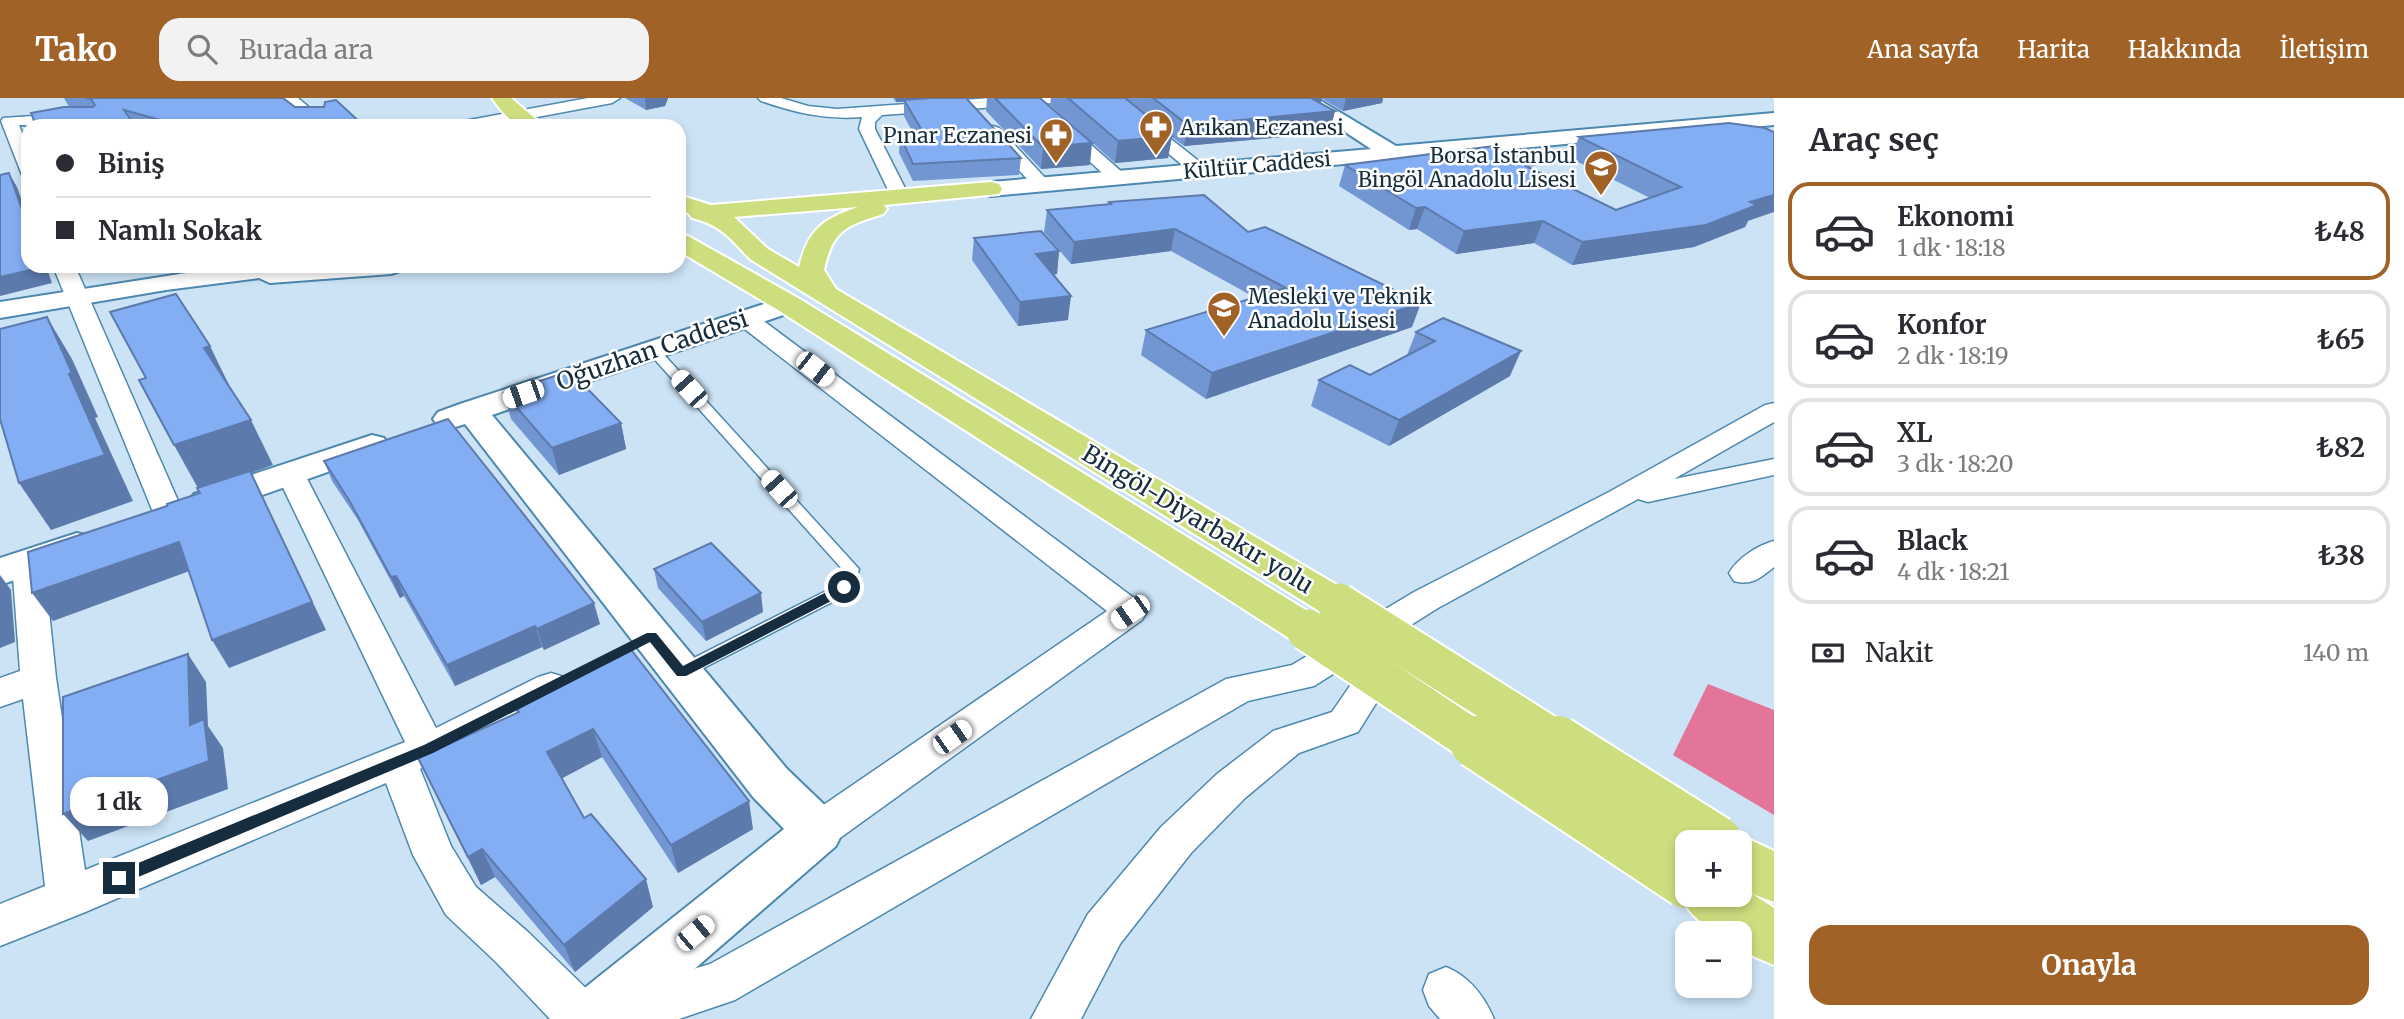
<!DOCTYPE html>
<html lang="tr">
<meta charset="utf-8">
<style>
:root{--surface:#fff;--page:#f2f2f3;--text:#2b2b33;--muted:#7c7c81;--line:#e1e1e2;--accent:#a16228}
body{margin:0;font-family:Merriweather,serif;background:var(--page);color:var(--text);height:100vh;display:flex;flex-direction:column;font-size:26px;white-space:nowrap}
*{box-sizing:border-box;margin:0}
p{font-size:23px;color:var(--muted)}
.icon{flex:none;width:38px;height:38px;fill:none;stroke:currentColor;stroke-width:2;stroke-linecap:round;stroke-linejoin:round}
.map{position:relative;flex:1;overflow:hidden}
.panel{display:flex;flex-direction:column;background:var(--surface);width:630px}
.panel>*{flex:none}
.banner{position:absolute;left:21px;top:21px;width:665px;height:154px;border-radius:21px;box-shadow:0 4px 10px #0003;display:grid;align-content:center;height:154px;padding:0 35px;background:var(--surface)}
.controls{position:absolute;left:1675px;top:732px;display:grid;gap:14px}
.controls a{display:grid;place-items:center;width:77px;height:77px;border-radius:14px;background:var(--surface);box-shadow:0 4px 10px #0003;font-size:35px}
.end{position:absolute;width:32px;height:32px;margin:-16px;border:9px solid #152d3e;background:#fff;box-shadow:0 0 0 4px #fff}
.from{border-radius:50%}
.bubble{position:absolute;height:49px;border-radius:21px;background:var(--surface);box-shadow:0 4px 10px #0003;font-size:23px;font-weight:700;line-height:49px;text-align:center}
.car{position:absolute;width:21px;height:42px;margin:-21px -10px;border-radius:9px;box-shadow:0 0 5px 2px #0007;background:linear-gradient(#fff 24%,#345 0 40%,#fff 0 76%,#345 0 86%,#fff 0)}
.banner b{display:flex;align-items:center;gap:24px;height:66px;font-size:26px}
.banner b+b{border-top:2px solid var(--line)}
.banner i{width:18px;height:18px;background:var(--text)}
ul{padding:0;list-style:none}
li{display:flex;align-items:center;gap:21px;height:98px;margin:0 14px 10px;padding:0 21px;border:4px solid var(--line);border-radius:21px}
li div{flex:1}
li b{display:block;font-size:26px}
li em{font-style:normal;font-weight:700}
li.selected{border-color:var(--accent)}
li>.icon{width:63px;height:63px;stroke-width:1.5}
h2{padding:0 35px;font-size:32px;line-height:84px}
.pay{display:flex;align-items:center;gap:18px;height:77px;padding:0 35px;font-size:26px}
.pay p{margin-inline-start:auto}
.action{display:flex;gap:14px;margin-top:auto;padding:14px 35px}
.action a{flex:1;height:80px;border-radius:21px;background:var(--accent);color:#fff;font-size:28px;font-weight:700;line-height:80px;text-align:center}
header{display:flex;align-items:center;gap:42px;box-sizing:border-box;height:98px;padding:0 35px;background:var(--accent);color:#fff}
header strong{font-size:33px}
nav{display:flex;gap:38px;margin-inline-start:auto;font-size:24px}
.search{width:490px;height:63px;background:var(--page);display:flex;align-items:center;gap:18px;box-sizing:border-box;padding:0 24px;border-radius:21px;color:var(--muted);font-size:26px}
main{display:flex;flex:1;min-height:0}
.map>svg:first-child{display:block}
</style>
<header>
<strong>Tako</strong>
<div class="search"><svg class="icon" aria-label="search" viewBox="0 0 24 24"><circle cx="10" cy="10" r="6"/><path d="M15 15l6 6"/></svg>Burada ara</div>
<nav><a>Ana sayfa</a><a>Harita</a><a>Hakkında</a><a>İletişim</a></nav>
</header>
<main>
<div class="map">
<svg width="1774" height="921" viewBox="0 0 1774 921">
<rect width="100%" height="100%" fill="#cce3f5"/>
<!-- forest -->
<polygon fill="#e27599" points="1708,586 1774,612 1774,717 1673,657"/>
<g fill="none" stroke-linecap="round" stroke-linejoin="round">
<!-- lane casing -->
<g stroke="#4d88af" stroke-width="3">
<polygon id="lane" points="653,248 657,249 859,471 856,482 842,499 682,581 676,579 673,574 676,569 830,491 840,480 843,472 649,255 647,252"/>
</g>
<!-- street casing -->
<g stroke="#4d88af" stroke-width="3">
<g id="street">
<polygon points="280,0 298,0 331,28 313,28"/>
<polygon points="588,0 620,0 612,5 489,28 456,28 464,23"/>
<path d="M758 0H781L808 8 837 11 991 0H1061L1053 5 882 17 875 24V31L909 98 900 104 891 98 859 31 862 19C825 22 796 15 761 3Z"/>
<polygon points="1102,0 1119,0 1205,68 1208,72 1205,76 1193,76"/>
<polygon points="64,16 101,25 103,28 19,27 28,51 28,78 22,77 1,23 3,20"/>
<polygon points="1059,22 1065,24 1123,75 1126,79 1123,83 1111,83 1053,30 1051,27"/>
<polygon points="993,28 999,30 1047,82 1050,86 1047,90 1035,90 987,36 985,33 987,30"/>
<polygon points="53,168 75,168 183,414 179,421 168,423 157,421 153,414"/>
<polygon points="745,213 753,215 1142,506 1147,514 1142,522 833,745 818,751 803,745 797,733 803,721 1107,513 737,225 733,220 737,215"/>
<polygon points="1774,305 1774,324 1674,381 1774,361 1774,377 1648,404 1638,401 1438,510 1314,588 1248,603 735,902 679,921 550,921 496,864 446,817 413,757 386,685 83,815 0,848 0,806 45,788 23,601 0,609 0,580 20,573 12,465 17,458 28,455 39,458 44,465 56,580 85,772 405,644 276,375 280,369 290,366 300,369 304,375 436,630 538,579 551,575 564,579 569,589 564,599 420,671 451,748 476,789 528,834 596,900 710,866 1226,581 1292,567 1414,494 1609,394 1765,307"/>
<path d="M1774 443V469C1760 480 1752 488 1734 483L1729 475C1738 460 1758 447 1774 443Z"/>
<polygon points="1388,546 1400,550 1405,559 1358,634 1299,655 1245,700 1191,755 1120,846 1081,921 1031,921 1088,816 1161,729 1217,676 1273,633 1332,614 1376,550"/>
<path d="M1446 869C1470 879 1484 898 1494 921H1440L1429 908 1423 892 1429 876Z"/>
</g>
</g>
<!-- secondary casing -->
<g stroke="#4d88af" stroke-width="4">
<g id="secondary">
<polygon points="1294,0 1316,0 1396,48 1774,15 1774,27 991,98 983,96 980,91 983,86 991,84 1371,51"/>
<polygon points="231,168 404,168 400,173 391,176 270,185 259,180 166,192 0,220 0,204"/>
<polygon points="788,198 798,200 802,206 798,212 492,317 787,671 836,718 843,733 836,748 637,921 564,921 572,900 784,731 753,699 465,326 449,331 438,328 433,321 438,314 460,306"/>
<polygon points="372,337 384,340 389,347 384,354 220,412 207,415 194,412 189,404 194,396"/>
<polygon points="77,435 90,438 96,447 90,456 0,487 0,460"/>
</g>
</g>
<!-- primary casing -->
<g stroke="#fff" stroke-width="4">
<g id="primary">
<path d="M492 0H511L544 28C515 28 509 24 492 0Z"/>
<path d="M991 84 999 86 1002 91 999 96 884 107 887 111 883 116C846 128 833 131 824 172L836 191 1352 496 1358 506 1352 516 1338 520 1324 516 750 161C730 140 721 127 692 120L688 115 679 111V97L711 107ZM858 109C822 121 808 132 799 169L768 151 734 119Z"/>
<polygon points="679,136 688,138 798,200 1322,522 1328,532 1322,542 1307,547 1292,542 778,212 679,153"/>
<polygon points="1740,737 1774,753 1774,804 1755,797 1740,787 1740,744 1722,744"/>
<path d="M1687 780V796H1740V788L1774 810V867L1755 859 1740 849V835C1711 835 1691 822 1680 796Z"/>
</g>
</g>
<!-- lane -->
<use href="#lane" fill="#fff" fill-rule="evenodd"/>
<!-- street -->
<use href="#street" fill="#fff" fill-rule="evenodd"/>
<!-- secondary -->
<use href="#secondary" fill="#fff" fill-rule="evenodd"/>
<!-- primary -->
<use href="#primary" fill="#cdde7f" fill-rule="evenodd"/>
<!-- primary-bridge-far1 casing -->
<g stroke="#fff" stroke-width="45" stroke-linecap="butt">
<g id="primary-bridge-far1">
<polyline points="1338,506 1560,646"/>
<polyline points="1307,532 1478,646"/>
</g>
</g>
<!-- primary-bridge casing -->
<g stroke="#fff" stroke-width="56" stroke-linecap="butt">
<g id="primary-bridge">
<polyline points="1476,644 1687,784"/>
<polyline points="1557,644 1716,744"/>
</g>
</g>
<!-- primary-bridge-far1 -->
<use href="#primary-bridge-far1" stroke="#cdde7f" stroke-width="41"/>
<!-- primary-bridge -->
<use href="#primary-bridge" stroke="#cdde7f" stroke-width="52"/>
</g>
<!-- wall -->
<g fill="#7296d2">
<polygon points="64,0 283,0 295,9 364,28 36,28 69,9"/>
<polygon points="625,0 668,0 665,8 646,12"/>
<polygon points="893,0 966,0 1021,60 1019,77 913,83 899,55 900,38 914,37 904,18 904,4 896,4"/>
<polygon points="987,0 1040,0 1090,67 1041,71 986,13"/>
<polygon points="1051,0 1383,0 1382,5 1343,13 1321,0 1320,5 1335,13 1329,35 1184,48 1172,39 1168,60 1115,65 1050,7"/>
<polygon points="1729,25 1748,123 1745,129 1694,149 1572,167 1534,145 1456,156 1417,131 1409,132 1339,88 1345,67 1532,71 1616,112 1650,100 1570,60 1579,39"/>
<polygon points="1109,104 1248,134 1412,229 1206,301 1141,257 1146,232 1254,199 1171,153 1071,166 1044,134 1047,112 1109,106"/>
<polygon points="974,140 1059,153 1057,176 1053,177 1068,222 1018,228 972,162"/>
<polygon points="1416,234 1510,278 1389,348 1311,308 1319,282 1370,277 1407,257"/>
<polygon points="504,295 621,325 626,351 559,377 511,321"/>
<polygon points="324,363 600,526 544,552 542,549 455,588 404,498 400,500 358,422 332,383"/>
<polygon points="654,471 763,514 706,543 658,490"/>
<polygon points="629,549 753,731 678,775 602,659 562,680 584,720 653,809 575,874 495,779 481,787 418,660 517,615 513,604"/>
</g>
<!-- shaded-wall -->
<g fill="#5c7aab">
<polygon points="647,0 668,0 665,8 646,12 645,1"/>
<polygon points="896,0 951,0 896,4"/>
<polygon points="1311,0 1322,0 1318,15 1335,13 1329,35 1184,48 1188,27"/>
<polygon points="1346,0 1383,0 1382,5 1343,13"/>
<polygon points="1172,38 1168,60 1115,65 1118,43"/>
<polygon points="1092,45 1090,67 1041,71 1043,49"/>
<polygon points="9,75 17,89 28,119 28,128"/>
<polygon points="1774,97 1774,114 1748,123 1745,129 1694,149 1572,167 1582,144 1750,104"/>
<polygon points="1425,109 1417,131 1409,132 1416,110"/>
<polygon points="1543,123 1534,145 1456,156 1464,133"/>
<polygon points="1175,131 1171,153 1071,166 1074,144"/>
<polygon points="1059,153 1057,176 1034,179 1036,156"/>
<polygon points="42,168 46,168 52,185 0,198 0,179"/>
<polygon points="1071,198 1068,222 1018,228 1020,204"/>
<polygon points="1421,205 1412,229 1206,301 1212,275"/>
<polygon points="47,219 72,261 98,319 95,320 133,403 51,432 19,385 69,276"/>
<polygon points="210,248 231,291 204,250"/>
<polygon points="1521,253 1510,278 1389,348 1399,322"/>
<polygon points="251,322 273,367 251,375 326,532 229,570 212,542 312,504 199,392 174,347"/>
<polygon points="621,325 626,351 559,377 552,350"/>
<polygon points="179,444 195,471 53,523 32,495"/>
<polygon points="0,477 11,492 15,544 0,550"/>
<polygon points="396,478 404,498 400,500 391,479"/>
<polygon points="761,495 763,514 706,543 702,524"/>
<polygon points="594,505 600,526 544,552 537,531"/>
<polygon points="535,528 542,549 455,588 447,567"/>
<polygon points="188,556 206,584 208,628 223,650 228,691 88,743 63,716 190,627"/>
<polygon points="593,631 602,659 557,683 547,654"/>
<polygon points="749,703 753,731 678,775 671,747"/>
<polygon points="482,751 495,779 481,787 468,759"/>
<polygon points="646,781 653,809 575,874 564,847"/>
</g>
<!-- building -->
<g fill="#84aef4" stroke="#5c7aab" stroke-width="2">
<polygon points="85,0 283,0 295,9 324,9 325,4 336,2 364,28 182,28 124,12 135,28 36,28 31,15 64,9 93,9 95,7 91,1"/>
<polygon points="931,0 966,0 1021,60 913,66 900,38 924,36 904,2"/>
<polygon points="995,0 1040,0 1092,45 1043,49"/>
<polygon points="1068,0 1125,0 1172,38 1118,43"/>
<polygon points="1153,0 1311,0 1335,13 1188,27"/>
<polygon points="490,22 498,28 460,28"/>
<polygon points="1729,25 1765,30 1774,34 1774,97 1750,104 1757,107 1706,127 1582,144 1543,123 1464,133 1425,109 1416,110 1345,67 1494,48 1534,67 1526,68 1616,112 1681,89 1579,39"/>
<polygon points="9,75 28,128 28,168 42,168 43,169 0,179 0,77"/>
<polygon points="1204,97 1248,134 1265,129 1421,205 1212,275 1146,232 1286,190 1175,131 1074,144 1047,112 1111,106 1109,104"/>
<polygon points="1041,133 1059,153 1036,156 1071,198 1020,204 974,140"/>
<polygon points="176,196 210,248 204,250 251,322 174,347 139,282 146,280 110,214"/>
<polygon points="47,219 72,275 69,276 105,357 19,385 0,321 0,231"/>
<polygon points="1443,220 1521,253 1399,322 1319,282 1350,267 1370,277 1435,243 1416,234"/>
<polygon points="570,273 621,325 552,350 504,295"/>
<polygon points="448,321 594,505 537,531 535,528 447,567 396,478 391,479 349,402 324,363"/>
<polygon points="250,373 312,504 212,542 179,444 32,495 28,454 167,408 167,406 200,395 197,390"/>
<polygon points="711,445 761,495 702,524 654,471"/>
<polygon points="629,549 749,703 671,747 593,631 547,654 584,720 591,716 646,781 564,847 482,751 468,759 418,660 519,614 513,604"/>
<polygon points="188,556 190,627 204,621 209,663 63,716 63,599"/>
</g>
<!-- route -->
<polygon fill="#152d3e" points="844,485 850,489 841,498 686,578 677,578 650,544 433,655 124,785 114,785 111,780 114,775 424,647 647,535 656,535 683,568"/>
<!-- icons -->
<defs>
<g id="pharmacy-pin" transform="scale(1.75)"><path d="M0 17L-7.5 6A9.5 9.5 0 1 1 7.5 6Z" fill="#a16228" stroke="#fff"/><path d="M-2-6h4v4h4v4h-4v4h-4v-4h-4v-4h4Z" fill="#fff"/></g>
<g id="school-pin" transform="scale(1.75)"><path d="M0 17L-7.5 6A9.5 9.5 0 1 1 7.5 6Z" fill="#a16228" stroke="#fff"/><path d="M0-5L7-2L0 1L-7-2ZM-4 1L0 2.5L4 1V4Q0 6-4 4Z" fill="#fff"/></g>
</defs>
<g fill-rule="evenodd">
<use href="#pharmacy-pin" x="1156" y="29"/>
<use href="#pharmacy-pin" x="1056" y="37"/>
<use href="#school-pin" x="1601" y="69"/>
<use href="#school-pin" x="1224" y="210"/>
</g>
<g text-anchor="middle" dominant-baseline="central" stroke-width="5" stroke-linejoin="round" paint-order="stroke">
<!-- far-poi labels -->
<g font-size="21" fill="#152d3e" stroke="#fff" text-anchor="start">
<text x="1180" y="29">Arıkan Eczanesi</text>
<text x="1032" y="37" text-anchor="end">Pınar Eczanesi</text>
<text x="1576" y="57" text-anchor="end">Borsa İstanbul<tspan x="1576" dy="24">Bingöl Anadolu Lisesi</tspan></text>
<text x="1248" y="198">Mesleki ve Teknik<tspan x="1248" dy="24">Anadolu Lisesi</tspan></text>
</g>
<!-- far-street labels -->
<g font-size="21" fill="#152d3e" stroke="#fff">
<text transform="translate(1257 67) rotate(-5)">Kültür Caddesi</text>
</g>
<!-- street labels -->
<g font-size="24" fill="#152d3e" stroke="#fff">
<text transform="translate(652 252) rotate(-19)">Oğuzhan Caddesi</text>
<text transform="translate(1198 421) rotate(31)">Bingöl-Diyarbakır yolu</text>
</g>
</g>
</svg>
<div class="controls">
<a>+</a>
<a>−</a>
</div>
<i class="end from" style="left:844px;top:489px"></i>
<i class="end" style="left:119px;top:780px"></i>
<div class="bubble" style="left:70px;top:679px;width:98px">1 dk</div>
<i class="car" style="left:815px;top:271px;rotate:128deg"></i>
<i class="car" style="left:689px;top:291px;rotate:318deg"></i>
<i class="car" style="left:523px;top:296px;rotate:251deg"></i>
<i class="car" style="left:779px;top:391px;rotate:318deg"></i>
<i class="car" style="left:1130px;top:514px;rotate:235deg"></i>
<i class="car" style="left:952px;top:639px;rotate:55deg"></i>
<i class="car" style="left:695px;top:835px;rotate:50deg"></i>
<div class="banner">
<b><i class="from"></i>Biniş</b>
<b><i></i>Namlı Sokak</b>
</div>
</div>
<section class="panel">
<h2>Araç seç</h2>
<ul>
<li class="selected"><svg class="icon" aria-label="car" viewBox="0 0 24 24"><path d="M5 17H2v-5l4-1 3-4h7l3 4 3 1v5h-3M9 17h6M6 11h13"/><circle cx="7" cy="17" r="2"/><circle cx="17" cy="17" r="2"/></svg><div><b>Ekonomi</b><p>1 dk · 18:18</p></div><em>₺48</em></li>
<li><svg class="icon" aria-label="car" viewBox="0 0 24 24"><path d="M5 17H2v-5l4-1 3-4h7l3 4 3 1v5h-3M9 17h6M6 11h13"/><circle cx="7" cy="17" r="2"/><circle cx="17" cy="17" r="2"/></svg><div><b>Konfor</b><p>2 dk · 18:19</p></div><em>₺65</em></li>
<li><svg class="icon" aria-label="car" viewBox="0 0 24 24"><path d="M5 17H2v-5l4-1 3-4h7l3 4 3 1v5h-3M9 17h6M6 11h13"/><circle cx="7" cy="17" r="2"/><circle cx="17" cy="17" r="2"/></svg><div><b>XL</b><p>3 dk · 18:20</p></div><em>₺82</em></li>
<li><svg class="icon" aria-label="car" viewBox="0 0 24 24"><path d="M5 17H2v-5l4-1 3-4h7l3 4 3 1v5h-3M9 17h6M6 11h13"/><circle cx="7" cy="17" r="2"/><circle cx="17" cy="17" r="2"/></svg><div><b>Black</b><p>4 dk · 18:21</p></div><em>₺38</em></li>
</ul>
<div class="pay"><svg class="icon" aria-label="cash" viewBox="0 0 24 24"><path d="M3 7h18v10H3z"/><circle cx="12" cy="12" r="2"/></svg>Nakit<p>140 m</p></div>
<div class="action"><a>Onayla</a></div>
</section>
</main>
